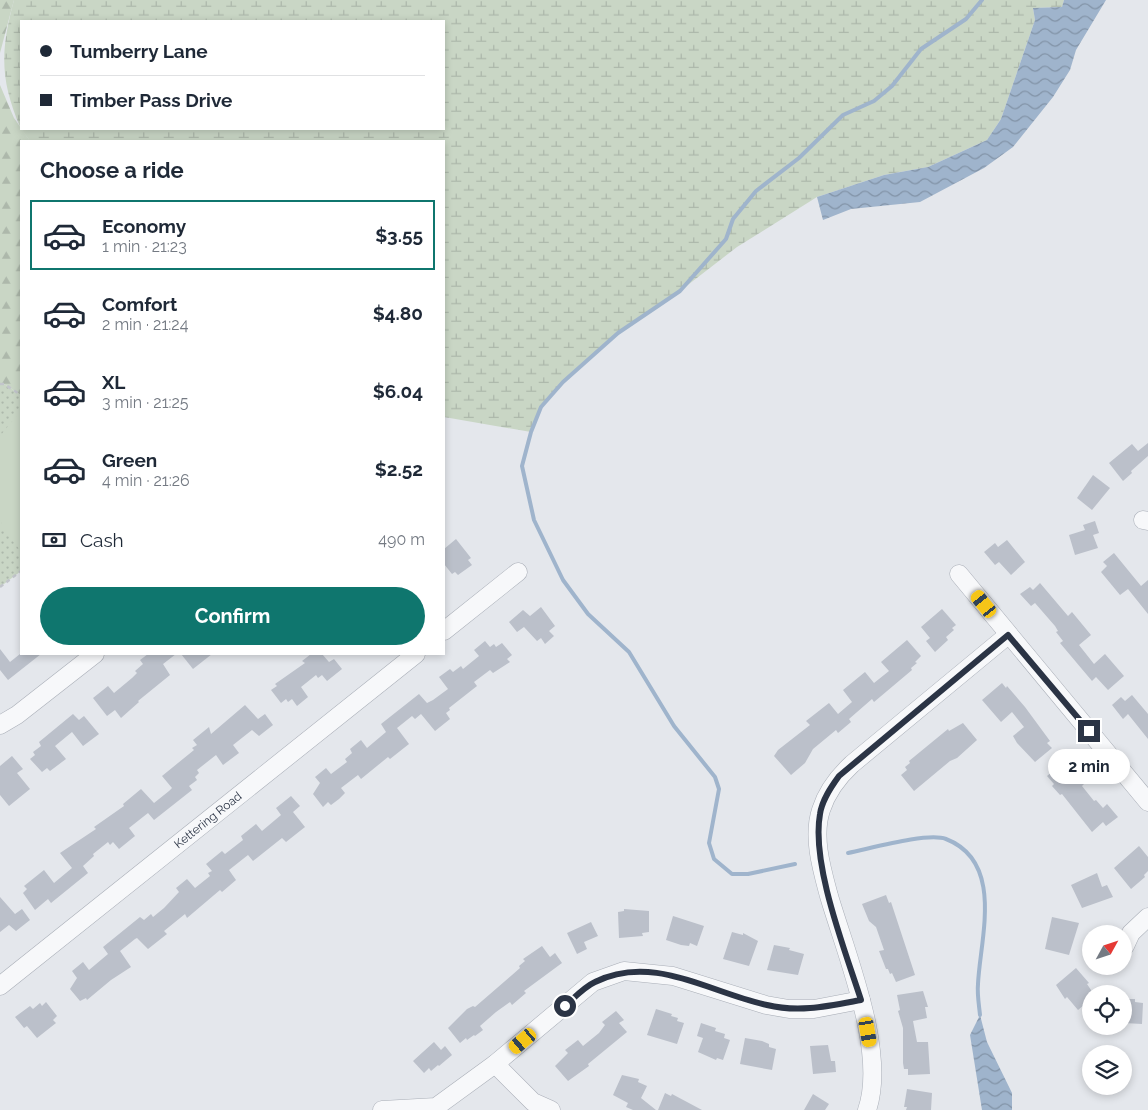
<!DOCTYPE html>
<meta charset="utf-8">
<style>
:root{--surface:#fff;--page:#f6f6f7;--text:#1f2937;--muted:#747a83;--line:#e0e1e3;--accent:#0f766e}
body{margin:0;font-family:Raleway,sans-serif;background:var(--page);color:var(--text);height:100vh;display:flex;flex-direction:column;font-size:19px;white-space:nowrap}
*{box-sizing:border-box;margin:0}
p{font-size:16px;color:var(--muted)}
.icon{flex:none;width:28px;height:28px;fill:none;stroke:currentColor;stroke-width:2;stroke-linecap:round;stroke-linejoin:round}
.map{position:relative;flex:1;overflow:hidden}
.side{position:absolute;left:20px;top:140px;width:425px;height:515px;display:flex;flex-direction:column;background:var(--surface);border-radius:0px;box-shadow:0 2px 8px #0003}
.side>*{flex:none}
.guide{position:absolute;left:20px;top:20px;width:425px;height:110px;border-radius:0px;box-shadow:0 2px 8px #0003;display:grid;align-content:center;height:110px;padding:0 20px;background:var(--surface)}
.needle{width:32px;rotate:50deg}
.buttons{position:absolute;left:1082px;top:925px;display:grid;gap:10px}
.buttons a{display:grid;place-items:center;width:50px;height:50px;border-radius:50%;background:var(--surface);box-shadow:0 2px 8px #0003;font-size:25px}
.end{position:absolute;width:22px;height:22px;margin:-11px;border:6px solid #2b3445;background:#fff;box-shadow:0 0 0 2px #fff}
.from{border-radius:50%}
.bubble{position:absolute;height:35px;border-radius:18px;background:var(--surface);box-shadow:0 2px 8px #0003;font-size:16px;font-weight:700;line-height:35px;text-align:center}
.car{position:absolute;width:15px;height:30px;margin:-15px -8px;border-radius:6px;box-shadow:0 0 4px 1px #0007;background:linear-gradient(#f5c518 24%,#345 0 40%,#f5c518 0 76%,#345 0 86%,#f5c518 0)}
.guide b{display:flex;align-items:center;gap:18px;height:48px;font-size:19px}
.guide b+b{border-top:1px solid var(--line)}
.guide i{width:12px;height:12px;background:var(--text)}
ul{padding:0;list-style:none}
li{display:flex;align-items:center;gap:15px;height:70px;margin:0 10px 8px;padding:0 10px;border:2px solid transparent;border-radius:0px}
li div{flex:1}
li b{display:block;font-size:19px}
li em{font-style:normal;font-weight:700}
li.selected{border-color:var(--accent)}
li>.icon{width:45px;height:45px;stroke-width:1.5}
h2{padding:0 20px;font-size:22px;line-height:60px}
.pay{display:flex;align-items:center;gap:12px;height:55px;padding:0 20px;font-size:19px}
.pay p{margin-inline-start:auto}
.primary-button{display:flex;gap:10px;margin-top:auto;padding:10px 20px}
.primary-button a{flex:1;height:58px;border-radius:30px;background:var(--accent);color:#fff;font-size:20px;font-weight:700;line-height:58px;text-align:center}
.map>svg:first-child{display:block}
</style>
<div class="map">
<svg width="1148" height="1110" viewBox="0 0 1148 1110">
<defs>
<pattern id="grass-dots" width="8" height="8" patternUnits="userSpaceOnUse" patternTransform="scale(1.25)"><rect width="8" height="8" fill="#c9d6c5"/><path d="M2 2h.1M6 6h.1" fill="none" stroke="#adb8ab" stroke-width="1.8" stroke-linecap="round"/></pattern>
<pattern id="forest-firs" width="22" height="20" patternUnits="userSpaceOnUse" patternTransform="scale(1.25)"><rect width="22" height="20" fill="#c9d6c5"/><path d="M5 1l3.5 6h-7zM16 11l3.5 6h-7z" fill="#adb8ab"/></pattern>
<pattern id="wetland-marsh" width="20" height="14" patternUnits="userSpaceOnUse" patternTransform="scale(1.25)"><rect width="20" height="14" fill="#c9d6c5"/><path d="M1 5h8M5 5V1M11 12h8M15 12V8" fill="none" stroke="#adb8ab"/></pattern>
<pattern id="water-waves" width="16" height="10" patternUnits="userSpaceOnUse" patternTransform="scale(1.25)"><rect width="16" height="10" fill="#9fb4cc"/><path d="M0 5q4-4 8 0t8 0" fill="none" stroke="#8293a7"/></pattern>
</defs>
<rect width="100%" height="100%" fill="#e4e7ec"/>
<!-- grass -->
<polygon fill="url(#grass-dots)" points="0,384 4,384 21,395 21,571 0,587"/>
<!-- forest -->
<g fill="url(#forest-firs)">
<polygon points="0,0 14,0 0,53"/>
<polygon points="0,85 14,118 30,141 21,141 21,395 4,384 0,384"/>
</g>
<!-- wetland -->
<path fill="url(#wetland-marsh)" d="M14 0H1064L1062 7 1033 8 1035 20 1001 119 987 140 928 167 884 175 817 197 737 247 680 291 618 333 563 382 541 407 531 432 444 417V141H30L21 129H444V21H21V129C0 80 0 52 14 0Z"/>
<!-- pitch -->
<polygon fill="#c9d6c5" points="21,410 21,551 5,532 0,520 0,436"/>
<!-- water -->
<g fill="url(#water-waves)">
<polygon points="1064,0 1106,0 1076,50 1070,70 1053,97 1013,147 984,168 920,202 851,209 823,220 817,197 884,175 928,167 987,140 1001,119 1035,20 1033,8 1062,7"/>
<polygon points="980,1015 987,1042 1012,1093 1012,1110 982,1110 970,1035"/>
</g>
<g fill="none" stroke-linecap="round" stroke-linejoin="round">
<!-- stream -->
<g stroke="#9fb4cc" stroke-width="4">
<path d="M848 853C869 849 927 832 946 839 1005 862 980 939 978 984 977 994 979 1005 980 1015"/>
<polyline points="795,864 748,874 732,874 714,859 709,843 719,789 715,777 674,726 629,652 588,614 563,580 534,520 522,466 531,432 541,407 563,382 618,333 680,291 726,239 733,219 756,191 799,158 843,115 874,101 892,86 921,49 966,19 982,0"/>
</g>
</g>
<!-- building -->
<g fill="#bbc0ca">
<polygon points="1148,443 1148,456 1131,471 1132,473 1123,481 1109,463 1132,444 1138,451"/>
<polygon points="1093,475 1110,488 1092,510 1077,498"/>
<polygon points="1095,521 1099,533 1093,535 1098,548 1075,555 1069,535 1085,530 1083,525"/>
<polygon points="456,539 471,558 468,560 472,565 458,575 455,572 452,574 444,564 444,549"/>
<polygon points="1007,540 1025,562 1011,575 999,562 995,565 984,552 995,543 998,547"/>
<polygon points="1114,553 1141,586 1148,580 1148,614 1128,589 1120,595 1101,572 1107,566 1103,562"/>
<polygon points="1040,583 1068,616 1072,612 1091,635 1079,645 1094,664 1105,654 1124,676 1108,690 1096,677 1092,681 1060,643 1063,641 1056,632 1058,631 1055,626 1035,603 1031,606 1020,594 1030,587 1033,590"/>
<polygon points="541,607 555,626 549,631 554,636 545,644 541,638 537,641 524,627 517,632 509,622 523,610 530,616"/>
<polygon points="942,609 956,625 952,628 954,630 946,637 948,640 935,652 926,641 930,638 921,627"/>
<polygon points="907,640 921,656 915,662 917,663 911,668 912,670 874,702 872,699 849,719 851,722 838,733 836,730 813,749 805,763 791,775 774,756 778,750 810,725 806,721 829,703 838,714 852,702 843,690 865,672 874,683 889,671 881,662"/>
<polygon points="485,641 490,647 494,644 496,647 502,643 512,655 507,659 510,662 493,673 490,670 474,682 477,686 449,708 450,710 446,713 450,719 435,731 421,714 415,719 412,716 397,728 409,744 390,759 388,757 361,779 358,775 341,788 345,793 339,799 331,805 328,802 323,807 313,794 320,783 315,777 326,768 331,774 347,762 345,759 352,753 350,749 361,740 367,748 386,732 381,724 419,694 427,703 433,700 448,689 439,677 450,669 453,672 461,666 463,669 479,656 474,650"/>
<polygon points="0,649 10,662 20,654 41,654 8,680 0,670"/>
<polygon points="148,654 176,654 163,664 170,675 138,701 139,702 121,718 115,710 107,716 93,698 108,686 114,693 132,678 137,673 135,671 143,664 140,660"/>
<polygon points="181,654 212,654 193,669"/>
<polygon points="311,654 322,654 329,662 334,659 342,669 327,681 322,675 318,678 316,675 301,687 308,697 297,706 292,699 288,702 286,699 281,703 271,690 277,686 275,684 305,663 302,661"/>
<polygon points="1002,683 1006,688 1007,686 1025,707 1050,741 1047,743 1052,748 1035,762 1017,743 1013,736 1024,727 1012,712 1001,722 982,700"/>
<polygon points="1132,695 1148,714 1148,739 1128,714 1123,719 1112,705 1121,697 1125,701"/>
<polygon points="245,705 258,719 265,714 273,725 259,736 252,730 233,745 239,753 223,765 216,755 197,770 199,773 195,777 197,780 189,786 192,790 154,820 148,813 129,828 135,836 119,849 113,842 110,845 108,842 93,854 94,856 83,866 88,873 51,903 48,899 35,910 23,893 27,889 24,886 44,870 54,883 72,868 60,853 96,829 94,827 124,806 123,804 141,789 154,803 169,791 172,788 162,776 194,750 192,748 197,745 193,740 209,727 211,734"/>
<polygon points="73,714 79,720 84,716 99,734 83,746 72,732 55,746 66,759 50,771 47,768 42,772 30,759 35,755 33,752 41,746 39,742"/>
<polygon points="963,723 977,740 957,758 950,761 914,791 901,775 907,770 905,767 910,763 909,761 948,729 949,731"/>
<polygon points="1065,755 1076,769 1073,771 1084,784 1082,786 1094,801 1096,800 1103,808 1107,804 1118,817 1106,826 1103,822 1092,832 1062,794 1060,795 1052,786 1054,784 1047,776 1058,767 1055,763"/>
<polygon points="12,756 23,769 17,773 30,789 9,806 0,795 0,766"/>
<polygon points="291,796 300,806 293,812 305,827 286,842 282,838 253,861 248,855 229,870 236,880 222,892 220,890 187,918 185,914 164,931 167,934 148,949 137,938 135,939 120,951 131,967 111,980 87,1000 86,998 80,1001 70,989 77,978 72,971 83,962 89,970 108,954 103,947 140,917 144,920 151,914 153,917 164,908 179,892 176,888 187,879 195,888 210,876 208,873 212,871 206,864 222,851 225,854 243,840 241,836 256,824 262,831 281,815 276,808"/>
<polygon points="1139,846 1148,857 1148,871 1144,875 1145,877 1131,889 1114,868"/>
<polygon points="1097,873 1102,887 1107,885 1113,897 1082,908 1071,885"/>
<polygon points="886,895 889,903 891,902 915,975 896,982 892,973 890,974 888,969 886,969 879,951 884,950 876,927 869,921 862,904"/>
<polygon points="0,897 15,914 22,909 30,920 16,931 9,925 0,932"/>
<polygon points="624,909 649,911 649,932 642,933 643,936 619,938 618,912 624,911"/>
<polygon points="673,916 704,926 697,946 690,943 689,946 681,945 666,940"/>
<polygon points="1052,917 1079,923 1069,955 1045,949"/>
<polygon points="591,922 598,936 584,942 587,949 577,954 567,933"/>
<polygon points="732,932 743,935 743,933 758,941 749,966 723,959"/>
<polygon points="774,945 790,948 789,950 804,954 798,975 767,970"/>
<polygon points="542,946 550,957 555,953 562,963 524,991 526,993 512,1005 510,1002 496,1012 480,1026 483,1030 475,1036 474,1035 467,1040 466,1038 460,1043 448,1028 467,1009 473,1006 475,1007 520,968 519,966 525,961 523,959"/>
<polygon points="1076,968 1089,983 1087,984 1091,990 1091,999 1078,1010 1067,997 1065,999 1056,985"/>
<polygon points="923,991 928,1007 925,1007 927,1018 913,1021 917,1042 928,1042 930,1074 908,1075 908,1069 904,1069 903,1063 903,1028 898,1011 900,1010 897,995"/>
<polygon points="1124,999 1135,999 1135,1002 1143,1003 1142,1024 1124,1023"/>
<polygon points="46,1002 57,1016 53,1020 56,1023 37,1038 27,1026 24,1028 15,1017 30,1006 33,1009 40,1003 42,1006"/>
<polygon points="656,1009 672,1014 671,1016 678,1018 677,1021 684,1023 677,1044 647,1035"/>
<polygon points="616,1011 624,1020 619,1023 627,1032 588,1064 589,1066 568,1081 555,1066 568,1053 565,1050 578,1040 583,1046 599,1033 605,1025 602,1022"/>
<polygon points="701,1023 716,1028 715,1031 725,1034 724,1038 730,1040 723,1060 717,1058 716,1060 698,1052 703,1038 697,1036"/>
<polygon points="745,1038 762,1041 769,1044 769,1047 776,1049 772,1070 740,1064"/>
<polygon points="434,1042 441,1050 445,1046 452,1055 439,1066 438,1065 431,1071 429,1068 424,1073 413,1061"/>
<polygon points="828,1045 831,1061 835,1061 836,1072 813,1074 810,1046"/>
<polygon points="622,1075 639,1079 638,1082 647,1086 641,1098 656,1110 633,1110 626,1107 628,1103 613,1095"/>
<polygon points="907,1089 932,1093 931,1110 906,1110 907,1107 904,1107"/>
<polygon points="665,1093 671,1096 672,1094 702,1110 658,1110"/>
<polygon points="813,1094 829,1104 825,1110 804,1110"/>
</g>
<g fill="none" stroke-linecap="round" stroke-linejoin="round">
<!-- minor casing -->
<g stroke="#a9aeb7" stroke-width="19">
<g id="minor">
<polyline points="1143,520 1148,521"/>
<polyline points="959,574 1148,802"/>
<polyline points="444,631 518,572"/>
<polyline points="0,725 17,715 95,654"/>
<polyline points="1125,946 1131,933 1148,917"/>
<path id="s1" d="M0 986 416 654"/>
<polyline points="495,1064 533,1102 551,1110"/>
<polyline points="382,1110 436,1107 495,1064 593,982 624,971 673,976 766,1005 789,1009 814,1009 861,1000"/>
<path d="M867 1110C887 1052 846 954 829 896 822 870 812 837 821 810 827 791 838 777 852 764L1008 635"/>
</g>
</g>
<!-- path -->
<g stroke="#c2c5cb" stroke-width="2.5" stroke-dasharray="4 4" stroke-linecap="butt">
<polyline points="0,384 4,384 21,395"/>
<polyline points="0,587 21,571"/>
</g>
<!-- minor -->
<use href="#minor" stroke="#f7f8fa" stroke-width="18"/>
</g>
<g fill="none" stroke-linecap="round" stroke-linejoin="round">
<!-- route -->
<path stroke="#2b3445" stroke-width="6" d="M565 1006C574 998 584 987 595 982 653 953 710 993 767 1005 799 1013 829 1006 861 1000 845 950 811 864 820 814 822 800 831 787 839 776L1008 635 1089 731"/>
</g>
<g text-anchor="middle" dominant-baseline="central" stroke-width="4" stroke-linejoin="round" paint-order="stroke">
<!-- street labels -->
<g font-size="12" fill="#2b3445" stroke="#f4f6f9">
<text stroke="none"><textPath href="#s1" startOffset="266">Kettering Road</textPath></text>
</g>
</g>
</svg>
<div class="buttons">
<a><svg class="needle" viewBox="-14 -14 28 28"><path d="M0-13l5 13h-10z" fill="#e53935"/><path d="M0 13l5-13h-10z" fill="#747a83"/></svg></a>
<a><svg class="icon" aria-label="locate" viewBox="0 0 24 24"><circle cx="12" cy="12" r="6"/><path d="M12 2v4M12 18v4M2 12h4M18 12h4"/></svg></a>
<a><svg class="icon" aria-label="layers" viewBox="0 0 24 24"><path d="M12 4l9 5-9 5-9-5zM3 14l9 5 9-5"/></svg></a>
</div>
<i class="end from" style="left:565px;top:1006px"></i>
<i class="end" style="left:1089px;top:731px"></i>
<div class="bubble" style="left:1048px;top:749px;width:82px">2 min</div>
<i class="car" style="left:984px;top:604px;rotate:321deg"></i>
<i class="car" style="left:868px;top:1032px;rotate:170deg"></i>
<i class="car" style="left:523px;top:1041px;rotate:230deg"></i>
<div class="guide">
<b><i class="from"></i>Tumberry Lane</b>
<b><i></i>Timber Pass Drive</b>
</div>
<section class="side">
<h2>Choose a ride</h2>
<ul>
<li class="selected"><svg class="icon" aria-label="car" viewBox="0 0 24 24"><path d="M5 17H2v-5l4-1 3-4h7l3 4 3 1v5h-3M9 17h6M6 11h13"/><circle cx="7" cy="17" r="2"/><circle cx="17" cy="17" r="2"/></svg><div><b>Economy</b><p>1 min · 21:23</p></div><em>$3.55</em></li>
<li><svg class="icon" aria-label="car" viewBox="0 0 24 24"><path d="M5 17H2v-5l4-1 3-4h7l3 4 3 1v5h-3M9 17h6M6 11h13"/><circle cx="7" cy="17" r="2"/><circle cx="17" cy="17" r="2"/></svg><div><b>Comfort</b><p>2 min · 21:24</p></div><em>$4.80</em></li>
<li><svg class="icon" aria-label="car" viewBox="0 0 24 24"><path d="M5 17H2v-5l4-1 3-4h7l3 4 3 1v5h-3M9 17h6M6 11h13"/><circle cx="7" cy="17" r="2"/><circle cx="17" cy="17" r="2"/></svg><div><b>XL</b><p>3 min · 21:25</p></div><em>$6.04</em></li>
<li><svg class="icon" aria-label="car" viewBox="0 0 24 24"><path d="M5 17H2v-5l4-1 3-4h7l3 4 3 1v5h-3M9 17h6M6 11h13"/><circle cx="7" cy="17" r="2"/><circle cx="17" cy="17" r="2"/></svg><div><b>Green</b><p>4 min · 21:26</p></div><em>$2.52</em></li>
</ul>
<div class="pay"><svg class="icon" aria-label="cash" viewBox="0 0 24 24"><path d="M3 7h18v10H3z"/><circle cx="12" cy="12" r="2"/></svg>Cash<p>490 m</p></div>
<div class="primary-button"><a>Confirm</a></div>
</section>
</div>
